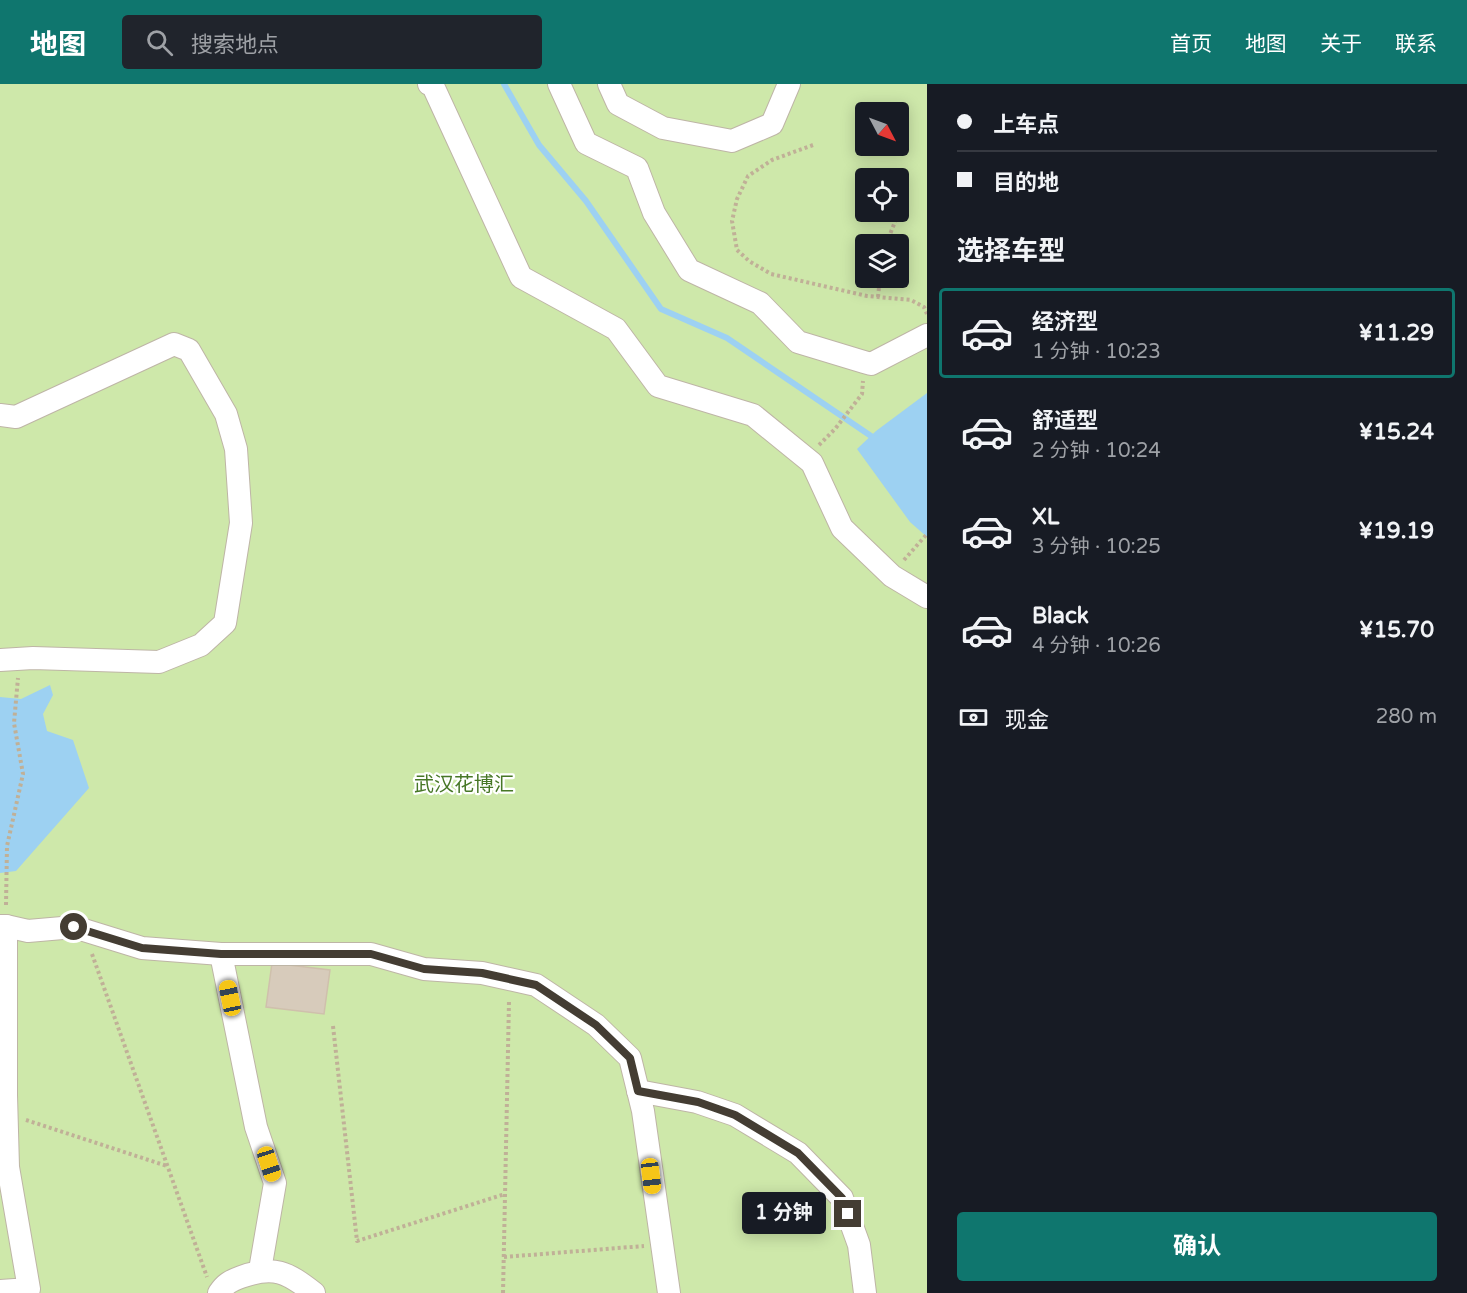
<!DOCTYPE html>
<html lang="zh">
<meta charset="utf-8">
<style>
:root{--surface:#171b24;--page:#20242c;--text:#f1f3f6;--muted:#9ea1a6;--line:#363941;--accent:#0f766e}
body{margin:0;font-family:"Varela Round","Noto Sans SC",sans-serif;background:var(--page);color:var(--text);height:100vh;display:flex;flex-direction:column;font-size:22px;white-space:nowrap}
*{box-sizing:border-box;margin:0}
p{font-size:20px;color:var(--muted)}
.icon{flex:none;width:33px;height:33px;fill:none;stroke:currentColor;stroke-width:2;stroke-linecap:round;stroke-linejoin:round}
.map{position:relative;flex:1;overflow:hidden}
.sheet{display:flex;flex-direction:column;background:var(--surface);width:540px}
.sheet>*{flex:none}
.guide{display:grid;align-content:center;height:132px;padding:0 30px;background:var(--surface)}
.needle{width:39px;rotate:131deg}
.controls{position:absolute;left:855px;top:18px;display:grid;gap:12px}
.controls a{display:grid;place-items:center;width:54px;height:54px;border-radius:6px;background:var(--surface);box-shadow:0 3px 15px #0003;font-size:30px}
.end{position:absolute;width:27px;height:27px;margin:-14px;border:8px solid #443d33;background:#fff;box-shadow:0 0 0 3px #fff}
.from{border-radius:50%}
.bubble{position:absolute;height:42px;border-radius:6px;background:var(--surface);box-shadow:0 3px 15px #0003;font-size:20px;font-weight:700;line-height:42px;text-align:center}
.car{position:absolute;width:18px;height:36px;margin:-18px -9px;border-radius:8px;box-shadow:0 0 4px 2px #0007;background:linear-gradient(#f5c518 24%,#345 0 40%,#f5c518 0 76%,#345 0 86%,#f5c518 0)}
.guide b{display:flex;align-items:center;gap:21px;height:57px;font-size:22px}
.guide b+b{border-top:2px solid var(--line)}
.guide i{width:15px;height:15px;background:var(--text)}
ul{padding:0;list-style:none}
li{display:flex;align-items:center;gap:18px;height:90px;margin:0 12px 9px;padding:0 18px;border:3px solid transparent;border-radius:6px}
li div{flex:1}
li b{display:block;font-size:22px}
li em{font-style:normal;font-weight:700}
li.current{border-color:var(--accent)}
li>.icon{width:54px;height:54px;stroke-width:1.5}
h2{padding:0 30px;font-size:27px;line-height:72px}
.pay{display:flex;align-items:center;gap:15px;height:66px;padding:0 30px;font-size:22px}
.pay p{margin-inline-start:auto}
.cta{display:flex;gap:12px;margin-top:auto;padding:12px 30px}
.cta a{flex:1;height:69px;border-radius:6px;background:var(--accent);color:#fff;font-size:24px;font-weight:700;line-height:69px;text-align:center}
header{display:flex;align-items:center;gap:36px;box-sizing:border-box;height:84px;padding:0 30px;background:var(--accent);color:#fff}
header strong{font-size:28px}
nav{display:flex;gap:33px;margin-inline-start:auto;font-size:21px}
.search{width:420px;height:54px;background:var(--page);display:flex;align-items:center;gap:15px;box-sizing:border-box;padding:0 21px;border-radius:6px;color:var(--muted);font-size:22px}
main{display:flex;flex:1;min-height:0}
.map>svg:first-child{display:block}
</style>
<header>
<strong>地图</strong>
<div class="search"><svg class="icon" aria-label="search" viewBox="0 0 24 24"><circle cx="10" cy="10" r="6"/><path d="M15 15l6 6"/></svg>搜索地点</div>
<nav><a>首页</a><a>地图</a><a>关于</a><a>联系</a></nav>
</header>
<main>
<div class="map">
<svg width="927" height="1209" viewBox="0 0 927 1209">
<rect width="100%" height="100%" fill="#f2ede3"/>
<!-- green -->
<path fill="#cee8aa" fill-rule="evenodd" d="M0 0H927V1209H0ZM866 28H898V62H866ZM866 94H898V128H866ZM866 160H898V194H866Z"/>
<!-- water -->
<g fill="#9dd1f2">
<polygon points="927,309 927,453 910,438 857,365 876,347"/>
<polygon points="50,601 53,611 43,630 47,647 73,656 89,704 16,787 0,789 0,613 21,615"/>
</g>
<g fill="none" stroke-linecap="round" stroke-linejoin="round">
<!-- stream -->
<polyline stroke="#9dd1f2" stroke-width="6" points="504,0 539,61 586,117 661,225 727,254 871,352"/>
</g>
<!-- building -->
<polygon fill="#d7cbbb" stroke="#cfc0ac" stroke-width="1.5" points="272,879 330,886 324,930 266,923"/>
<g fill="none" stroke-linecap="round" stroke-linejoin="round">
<!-- minor casing -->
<g stroke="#beb5a6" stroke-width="24">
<g id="minor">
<polyline points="429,0 433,2 521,193 616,245 658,302 753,331 812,379 842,444 892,492 927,513"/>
<polyline points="559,0 586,59 637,84 654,129 689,186 760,219 798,258 864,278 871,280 927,251"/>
<polyline points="609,0 618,20 663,44 732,57 772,40 789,0"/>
<polyline points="0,331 16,333 174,260 189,266 226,330 236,365 241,439 225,539 201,561 159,578 33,574 0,576"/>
<polyline points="0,842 6,842 28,847 74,843 142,864 221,870 371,870 424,885 482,889 536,901 596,941 630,974 643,1027 669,1209"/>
<polyline points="221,870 256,1043 275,1099 260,1186"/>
<polyline points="638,1007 697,1018 735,1031 798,1069 842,1114 859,1161 865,1209"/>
<polyline points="0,1207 29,1205 8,1083 6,1011 6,842"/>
<path d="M219 1209C225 1200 230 1197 241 1193 274 1181 287 1188 314 1209"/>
</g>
</g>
<!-- path -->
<g stroke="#c0b097" stroke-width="4" stroke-dasharray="3 3" stroke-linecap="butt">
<polyline points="813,61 772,76 748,92 737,115 732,137 737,166 749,177 771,190 867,212 911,216 924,223 927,230"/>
<polyline points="886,160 897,133"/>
<polyline points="878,213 880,194"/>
<polyline points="819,361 835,345 862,310 863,297"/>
<polyline points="904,476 927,450"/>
<polyline points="6,821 7,762 23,690 14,639 18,594"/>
<polyline points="92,870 207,1193"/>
<polyline points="333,942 357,1157 505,1110"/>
<polyline points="26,1036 167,1082"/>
<polyline points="504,1173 644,1162"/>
<polyline points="503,1209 509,917"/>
</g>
<!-- minor -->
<use href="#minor" stroke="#fff" stroke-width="22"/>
</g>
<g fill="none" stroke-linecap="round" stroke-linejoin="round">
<!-- route -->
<polyline stroke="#443d33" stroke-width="8" points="74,843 142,864 221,870 371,870 424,885 482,889 536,901 596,941 630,974 638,1007 698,1018 735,1031 798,1069 842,1114 848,1130"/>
</g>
<g text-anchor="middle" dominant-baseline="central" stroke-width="4.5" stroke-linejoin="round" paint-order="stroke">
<!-- park labels -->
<g font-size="20" fill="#477726" stroke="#fff">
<text x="464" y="701">武汉花博汇</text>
</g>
</g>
</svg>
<div class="controls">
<a><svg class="needle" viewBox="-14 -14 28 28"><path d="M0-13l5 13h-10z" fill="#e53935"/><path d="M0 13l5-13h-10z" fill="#9ea1a6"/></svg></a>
<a><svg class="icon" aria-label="locate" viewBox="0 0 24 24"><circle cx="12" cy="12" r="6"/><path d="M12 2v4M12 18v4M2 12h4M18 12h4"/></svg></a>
<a><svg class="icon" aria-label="layers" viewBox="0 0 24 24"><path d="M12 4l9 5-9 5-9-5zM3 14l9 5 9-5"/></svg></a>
</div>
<i class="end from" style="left:74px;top:843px"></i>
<i class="end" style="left:848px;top:1130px"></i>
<div class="bubble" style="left:742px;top:1108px;width:84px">1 分钟</div>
<i class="car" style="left:230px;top:914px;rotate:348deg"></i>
<i class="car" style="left:269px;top:1080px;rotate:162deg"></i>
<i class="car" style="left:651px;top:1092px;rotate:173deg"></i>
</div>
<section class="sheet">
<div class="guide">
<b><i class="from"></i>上车点</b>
<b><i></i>目的地</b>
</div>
<h2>选择车型</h2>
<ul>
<li class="current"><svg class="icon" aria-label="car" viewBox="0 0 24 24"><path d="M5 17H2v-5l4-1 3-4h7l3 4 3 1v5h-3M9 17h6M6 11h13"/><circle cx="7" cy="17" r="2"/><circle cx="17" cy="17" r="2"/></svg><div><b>经济型</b><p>1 分钟 · 10:23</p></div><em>¥11.29</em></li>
<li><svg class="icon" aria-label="car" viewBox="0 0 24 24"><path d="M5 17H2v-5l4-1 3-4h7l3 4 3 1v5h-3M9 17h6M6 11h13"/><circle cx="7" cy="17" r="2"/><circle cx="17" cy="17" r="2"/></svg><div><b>舒适型</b><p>2 分钟 · 10:24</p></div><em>¥15.24</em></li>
<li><svg class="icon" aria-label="car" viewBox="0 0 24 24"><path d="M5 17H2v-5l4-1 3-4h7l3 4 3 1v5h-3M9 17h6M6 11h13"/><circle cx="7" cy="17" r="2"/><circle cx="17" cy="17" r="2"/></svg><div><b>XL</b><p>3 分钟 · 10:25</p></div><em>¥19.19</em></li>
<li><svg class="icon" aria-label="car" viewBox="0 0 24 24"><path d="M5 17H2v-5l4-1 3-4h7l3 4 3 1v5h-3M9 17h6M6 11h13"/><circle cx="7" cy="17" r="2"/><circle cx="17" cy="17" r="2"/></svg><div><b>Black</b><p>4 分钟 · 10:26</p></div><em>¥15.70</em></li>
</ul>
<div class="pay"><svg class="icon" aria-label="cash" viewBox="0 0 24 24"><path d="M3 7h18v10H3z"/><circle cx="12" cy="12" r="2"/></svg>现金<p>280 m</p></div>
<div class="cta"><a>确认</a></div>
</section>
</main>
